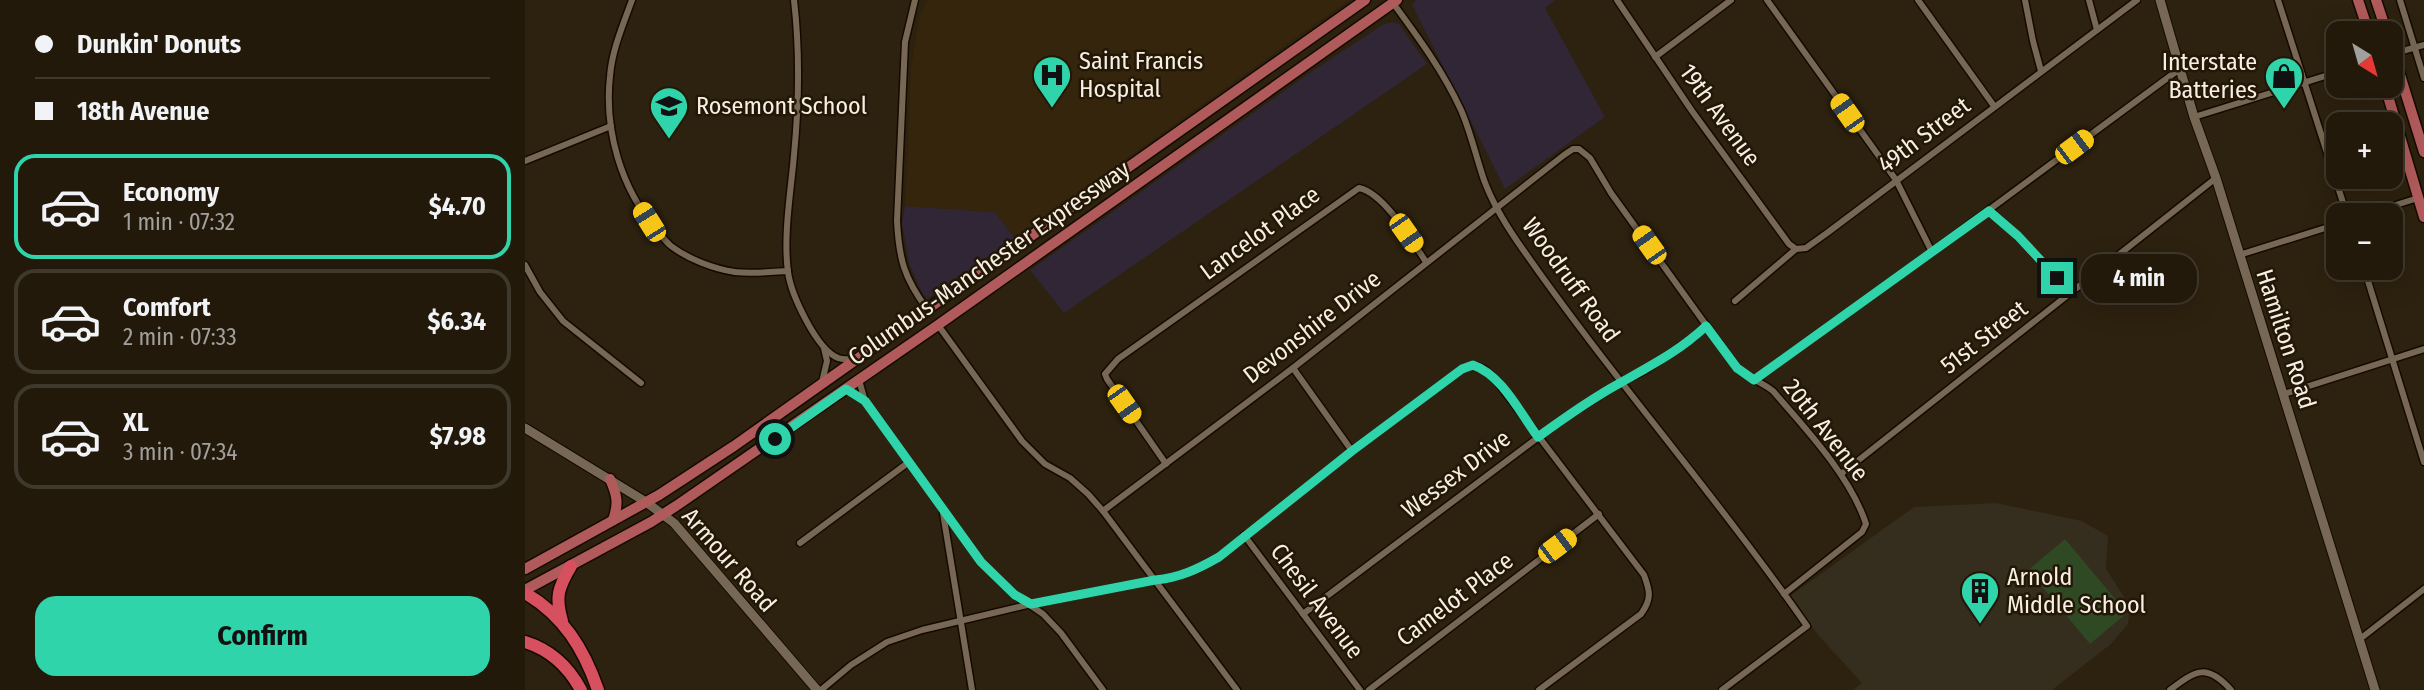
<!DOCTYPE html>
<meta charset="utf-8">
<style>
:root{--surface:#22190b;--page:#2a2214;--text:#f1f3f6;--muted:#a2a09d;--line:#3f382c;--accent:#30d4aa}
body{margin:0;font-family:"Fira Sans Condensed",sans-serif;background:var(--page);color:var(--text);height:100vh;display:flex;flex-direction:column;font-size:26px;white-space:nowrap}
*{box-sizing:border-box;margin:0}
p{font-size:23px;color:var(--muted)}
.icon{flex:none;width:38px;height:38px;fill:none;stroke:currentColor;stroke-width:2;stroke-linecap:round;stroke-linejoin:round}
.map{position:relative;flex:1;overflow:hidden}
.drawer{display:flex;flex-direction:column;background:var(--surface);width:525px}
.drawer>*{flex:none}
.top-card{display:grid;align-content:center;height:154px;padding:0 35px;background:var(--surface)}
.needle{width:46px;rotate:143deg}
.controls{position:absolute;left:1801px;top:21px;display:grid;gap:14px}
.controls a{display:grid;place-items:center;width:77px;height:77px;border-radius:14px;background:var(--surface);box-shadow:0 7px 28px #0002,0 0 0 2px var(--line);font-size:35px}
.end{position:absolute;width:32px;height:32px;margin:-16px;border:9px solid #30d4aa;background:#111;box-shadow:0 0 0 4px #111}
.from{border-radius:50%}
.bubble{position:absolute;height:49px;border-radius:21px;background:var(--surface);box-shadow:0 7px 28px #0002,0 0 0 2px var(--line);font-size:23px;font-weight:700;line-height:49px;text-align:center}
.car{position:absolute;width:21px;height:42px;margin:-21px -10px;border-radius:9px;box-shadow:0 0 5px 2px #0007;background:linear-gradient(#f5c518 24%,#345 0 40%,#f5c518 0 76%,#345 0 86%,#f5c518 0)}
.top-card b{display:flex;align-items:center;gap:24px;height:66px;font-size:26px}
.top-card b+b{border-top:2px solid var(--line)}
.top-card i{width:18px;height:18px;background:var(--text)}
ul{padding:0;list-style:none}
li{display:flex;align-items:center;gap:21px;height:105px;margin:0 14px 10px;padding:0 21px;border:4px solid var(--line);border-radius:21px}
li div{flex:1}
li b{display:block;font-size:26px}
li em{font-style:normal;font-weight:700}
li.on{border-color:var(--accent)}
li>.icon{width:63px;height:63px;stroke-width:1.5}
.primary-button{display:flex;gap:14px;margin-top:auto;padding:14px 35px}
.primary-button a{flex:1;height:80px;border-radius:21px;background:var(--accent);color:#111;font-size:28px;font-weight:700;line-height:80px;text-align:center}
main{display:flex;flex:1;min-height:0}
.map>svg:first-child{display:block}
</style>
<main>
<section class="drawer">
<div class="top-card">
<b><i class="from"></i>Dunkin' Donuts</b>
<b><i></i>18th Avenue</b>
</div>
<ul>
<li class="on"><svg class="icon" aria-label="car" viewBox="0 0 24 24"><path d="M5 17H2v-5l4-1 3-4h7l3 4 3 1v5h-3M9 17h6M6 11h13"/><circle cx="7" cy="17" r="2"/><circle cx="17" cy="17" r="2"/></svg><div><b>Economy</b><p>1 min · 07:32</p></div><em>$4.70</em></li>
<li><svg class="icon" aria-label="car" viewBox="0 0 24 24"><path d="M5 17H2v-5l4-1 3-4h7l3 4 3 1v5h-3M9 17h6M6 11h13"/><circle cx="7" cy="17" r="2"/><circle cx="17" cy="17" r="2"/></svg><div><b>Comfort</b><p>2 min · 07:33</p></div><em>$6.34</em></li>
<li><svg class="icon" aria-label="car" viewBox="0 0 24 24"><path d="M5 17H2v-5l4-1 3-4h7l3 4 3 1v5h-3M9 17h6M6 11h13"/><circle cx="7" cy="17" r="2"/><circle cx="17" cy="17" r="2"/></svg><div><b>XL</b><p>3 min · 07:34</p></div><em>$7.98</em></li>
</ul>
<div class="primary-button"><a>Confirm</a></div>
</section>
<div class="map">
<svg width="1899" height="690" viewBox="0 0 1899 690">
<rect width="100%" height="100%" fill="#2d210f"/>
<!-- commercial -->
<g fill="#302635">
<polygon points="891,0 1030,0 1020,8 1080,117 980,189 887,5"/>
<polygon points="868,22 874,24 902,64 539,313 505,270 786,72 859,24"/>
<polygon points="380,206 470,212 490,238 402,299 397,293 384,263 377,222"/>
</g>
<!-- built -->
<polygon fill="#35250d" points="402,0 824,0 490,238 470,212 380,206 386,68 394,19"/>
<!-- education -->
<polygon fill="#352d1d" points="1471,503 1557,521 1583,536 1581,569 1605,606 1603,624 1586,644 1527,690 1328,690 1337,683 1293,635 1265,596 1389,507"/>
<!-- green -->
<polygon fill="#2e4924" points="1540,539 1602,613 1565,644 1503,570"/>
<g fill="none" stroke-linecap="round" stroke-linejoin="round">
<!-- street casing -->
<g stroke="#150a00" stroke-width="9">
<g id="street">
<path d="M107 0C98 25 87 50 85 76 79 130 96 189 132 230 136 235 141 242 146 246 163 259 189 269 210 272 227 274 246 272 263 271"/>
<path d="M269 0C275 52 274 103 269 155 266 191 258 235 263 272 266 294 291 349 313 358 318 360 323 359 329 359"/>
<path d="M390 0 380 42 372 221C374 259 379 278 402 309"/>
<polyline points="1092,0 1167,111 1264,244 1271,249"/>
<polyline points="1242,0 1371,180 1407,252"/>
<polyline points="1393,0 1469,106"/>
<polyline points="1500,0 1508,41 1516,71"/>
<polyline points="1564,0 1572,30"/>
<polyline points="1753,0 1822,215"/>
<polyline points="1875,0 1899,78"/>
<path d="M868 3C893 37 918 71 936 110 946 133 951 157 959 180 967 202 979 222 992 241 1083 373 1190 494 1282 626L1197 690"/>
<polyline points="1867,54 1899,45"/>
<polyline points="1130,57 1206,0"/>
<polyline points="1669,117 1813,72"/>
<polyline points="0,161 86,126"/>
<polyline points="1464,210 1493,236 1545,293"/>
<polyline points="1839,215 1893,198"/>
<polyline points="1714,255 1813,224"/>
<polyline points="0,265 15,292 38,321 116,383"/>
<polyline points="1839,268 1899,462"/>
<polyline points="1210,301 1271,249 1281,248 1302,233 1612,0"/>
<polyline points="413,325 497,441 520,464 545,478 563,494 578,511 712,690"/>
<polyline points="768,368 827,451"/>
<polyline points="334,380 340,401 456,562 490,595 518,614 536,633 578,690"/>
<polyline points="1229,380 1407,252 1656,68"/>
<polyline points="297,382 302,361 299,348"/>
<polyline points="1759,394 1899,349"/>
<path d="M641 464 582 379 580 374 593 359 834 188C859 193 887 241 901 262"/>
<polyline points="1316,474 1691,178"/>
<path d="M578 511 768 368 1039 155 1048 149H1054L1065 158 1086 193 1212 368C1223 378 1237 382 1248 391 1281 429 1326 477 1341 524L1337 532 1259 594"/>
<polyline points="418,513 447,690"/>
<polyline points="719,535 835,690"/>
<polyline points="275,543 384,462"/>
<polyline points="778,614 1039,418 1097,382 1119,371 1168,338 1181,325"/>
<polyline points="1835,639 1899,589"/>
<path d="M296 690 326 665 362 642 397 630 506 604 630 580C654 578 673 569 694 557L827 451 937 369 949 365 959 369 970 379 1119 575C1125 591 1127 599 1116 614L1014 690"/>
<polyline points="844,690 1074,514"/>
<path d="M1645 690C1671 670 1682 663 1706 690"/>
</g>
</g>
<!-- secondary casing -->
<g stroke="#150a00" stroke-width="11">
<g id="secondary">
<polyline points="1635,0 1669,117 1691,178 1850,690"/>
<polyline points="0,428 121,502 149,523 292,690"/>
</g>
</g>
<!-- primary casing -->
<g stroke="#150a00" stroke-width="13">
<g id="primary">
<polyline points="1833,0 1844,33"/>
<polyline points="1851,0 1862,33"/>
<polyline points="1866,46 1899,152"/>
<polyline points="1860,86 1899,217"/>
<path d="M85 479C92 495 94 503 88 520"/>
<polyline points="0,569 134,495 209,446 840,0"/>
<polyline points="0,590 126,522 151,506 413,325 872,0"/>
</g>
</g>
<!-- highway casing -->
<g stroke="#150a00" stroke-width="15">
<g id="highway">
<path d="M0 593C38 615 59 649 73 690"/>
<path d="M37 621C30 597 33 588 46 566"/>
<path d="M0 642C26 650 43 666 56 690"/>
</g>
</g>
<!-- street -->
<use href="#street" stroke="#766854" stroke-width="6"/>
<!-- secondary -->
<use href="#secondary" stroke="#766854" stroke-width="9"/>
<!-- primary -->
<use href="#primary" stroke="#b05a5b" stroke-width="10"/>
<!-- highway -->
<use href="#highway" stroke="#d75060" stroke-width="12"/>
</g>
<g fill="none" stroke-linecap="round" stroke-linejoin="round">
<!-- route -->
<path stroke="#30d4aa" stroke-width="9" d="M250 439 321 389 340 401 456 562 490 595 506 604 630 580C654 578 673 569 694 557L827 451 937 369 948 365C977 375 995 413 1013 437 1039 418 1066 399 1095 383 1125 366 1156 350 1181 326L1212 368 1229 380 1464 211 1493 236 1532 278"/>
</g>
<!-- icons -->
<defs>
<g id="hospital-pin" transform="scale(2.0125)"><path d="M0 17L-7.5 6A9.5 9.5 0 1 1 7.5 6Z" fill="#30d4aa" stroke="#231706"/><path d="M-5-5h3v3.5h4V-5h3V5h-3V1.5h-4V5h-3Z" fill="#111"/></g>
<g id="shop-pin" transform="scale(2.0125)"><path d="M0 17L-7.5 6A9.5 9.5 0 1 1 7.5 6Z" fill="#30d4aa" stroke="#231706"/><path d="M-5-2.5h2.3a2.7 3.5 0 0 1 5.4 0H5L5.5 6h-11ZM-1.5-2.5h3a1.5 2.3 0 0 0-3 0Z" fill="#111"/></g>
<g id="school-pin" transform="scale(2.0125)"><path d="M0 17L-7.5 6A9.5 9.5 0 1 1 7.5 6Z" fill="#30d4aa" stroke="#231706"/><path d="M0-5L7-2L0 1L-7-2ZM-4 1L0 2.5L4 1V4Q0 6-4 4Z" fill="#111"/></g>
<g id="building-pin" transform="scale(2.0125)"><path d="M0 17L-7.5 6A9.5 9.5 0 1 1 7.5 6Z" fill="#30d4aa" stroke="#231706"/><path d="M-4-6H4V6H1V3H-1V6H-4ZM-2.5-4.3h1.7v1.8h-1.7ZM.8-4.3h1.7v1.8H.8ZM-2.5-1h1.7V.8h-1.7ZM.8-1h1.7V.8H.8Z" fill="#111"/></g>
</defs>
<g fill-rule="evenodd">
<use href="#hospital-pin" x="527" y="75"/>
<use href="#shop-pin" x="1759" y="76"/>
<use href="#school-pin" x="144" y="106"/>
<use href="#building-pin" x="1455" y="591"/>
</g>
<g text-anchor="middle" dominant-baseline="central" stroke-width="5" stroke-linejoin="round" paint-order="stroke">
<!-- poi labels -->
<g font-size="24" fill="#f7efe4" stroke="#231706" text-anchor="start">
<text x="554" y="61">Saint Francis<tspan x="554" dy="28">Hospital</tspan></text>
<text x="1732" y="62" text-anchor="end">Interstate<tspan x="1732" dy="28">Batteries</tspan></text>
<text x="171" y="106">Rosemont School</text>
<text x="1482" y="577">Arnold<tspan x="1482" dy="28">Middle School</tspan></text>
</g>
<!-- street labels -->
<g font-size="24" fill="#f7efe4" stroke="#231706">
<text transform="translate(1195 115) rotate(54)">19th Avenue</text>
<text transform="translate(1399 135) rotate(-37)">49th Street</text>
<text transform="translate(735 233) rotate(-36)">Lancelot Place</text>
<text transform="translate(464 263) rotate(-35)">Columbus-Manchester Expressway</text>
<text transform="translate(1046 280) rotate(54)">Woodruff Road</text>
<text transform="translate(787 327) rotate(-38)">Devonshire Drive</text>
<text transform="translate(1459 337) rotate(-38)">51st Street</text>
<text transform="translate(1761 339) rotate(72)">Hamilton Road</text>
<text transform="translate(1301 430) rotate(52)">20th Avenue</text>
<text transform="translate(931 474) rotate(-37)">Wessex Drive</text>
<text transform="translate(204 560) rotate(49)">Armour Road</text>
<text transform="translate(930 599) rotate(-37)">Camelot Place</text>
<text transform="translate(792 601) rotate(53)">Chesil Avenue</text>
</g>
</g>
</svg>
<div class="controls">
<a><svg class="needle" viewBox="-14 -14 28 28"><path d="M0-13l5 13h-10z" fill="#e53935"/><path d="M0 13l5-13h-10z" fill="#a2a09d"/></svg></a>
<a>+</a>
<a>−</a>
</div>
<i class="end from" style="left:250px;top:439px"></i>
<i class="end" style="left:1532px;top:278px"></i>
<div class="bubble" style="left:1556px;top:254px;width:116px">4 min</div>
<i class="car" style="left:1322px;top:113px;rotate:325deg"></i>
<i class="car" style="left:1549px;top:147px;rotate:53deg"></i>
<i class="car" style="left:124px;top:222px;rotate:328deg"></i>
<i class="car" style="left:881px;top:233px;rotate:145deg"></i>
<i class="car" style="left:1124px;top:245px;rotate:325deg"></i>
<i class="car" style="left:599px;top:404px;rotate:145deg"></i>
<i class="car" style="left:1032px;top:546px;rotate:53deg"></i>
</div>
</main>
